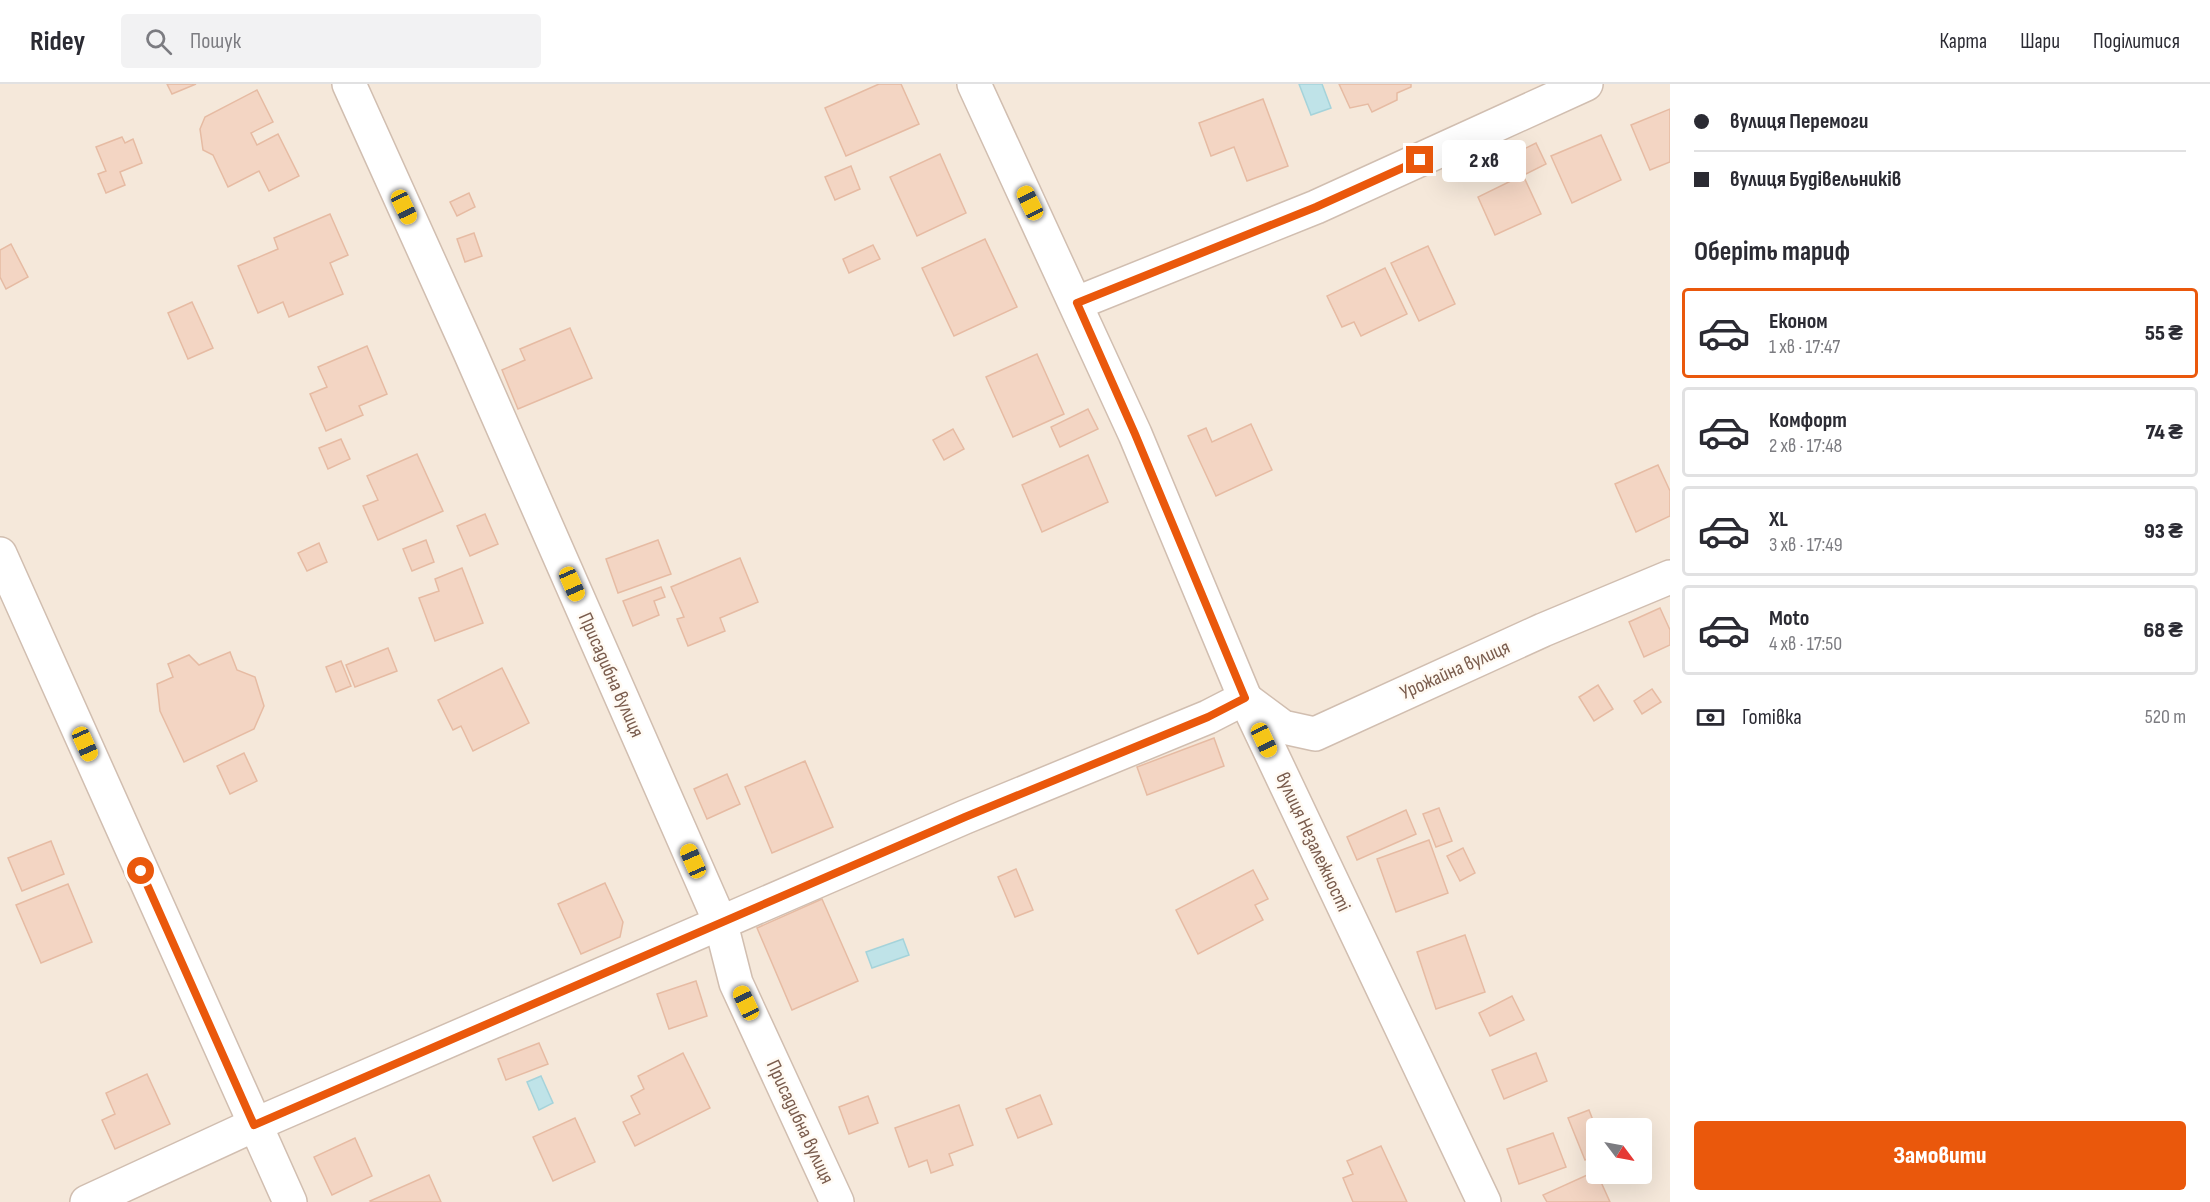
<!DOCTYPE html>
<html lang="uk">
<meta charset="utf-8">
<style>
:root{--surface:#fff;--page:#f2f2f3;--text:#2b2b33;--muted:#7c7c81;--line:#e1e1e2;--accent:#ea580c}
body{margin:0;font-family:"Sofia Sans Condensed",sans-serif;background:var(--page);color:var(--text);height:100vh;display:flex;flex-direction:column;font-size:22px;white-space:nowrap}
*{box-sizing:border-box;margin:0}
p{font-size:20px;color:var(--muted)}
.icon{flex:none;width:33px;height:33px;fill:none;stroke:currentColor;stroke-width:2;stroke-linecap:round;stroke-linejoin:round}
.map{position:relative;flex:1;overflow:hidden}
.panel{display:flex;flex-direction:column;background:var(--surface);width:540px}
.panel>*{flex:none}
.top-card{display:grid;align-content:center;height:132px;padding:0 24px;background:var(--surface)}
.needle{width:39px;rotate:122deg}
.fabs{position:absolute;left:1586px;top:1034px;display:grid;gap:12px}
.fabs a{display:grid;place-items:center;width:66px;height:66px;border-radius:6px;background:var(--surface);box-shadow:0 6px 24px #0002;font-size:30px}
.end{position:absolute;width:27px;height:27px;margin:-14px;border:8px solid #ea580c;background:#fff;box-shadow:0 0 0 3px #fff}
.from{border-radius:50%}
.bubble{position:absolute;height:42px;border-radius:6px;background:var(--surface);box-shadow:0 6px 24px #0002;font-size:20px;font-weight:800;line-height:42px;text-align:center}
.car{position:absolute;width:18px;height:36px;margin:-18px -9px;border-radius:8px;box-shadow:0 0 4px 2px #0007;background:linear-gradient(#f5c518 24%,#345 0 40%,#f5c518 0 76%,#345 0 86%,#f5c518 0)}
.top-card b{display:flex;align-items:center;gap:21px;height:57px;font-size:22px}
.top-card b+b{border-top:2px solid var(--line)}
.top-card i{width:15px;height:15px;background:var(--text)}
ul{padding:0;list-style:none}
li{display:flex;align-items:center;gap:18px;height:90px;margin:0 12px 9px;padding:0 12px;border:3px solid var(--line);border-radius:6px}
li div{flex:1}
li b{display:block;font-size:22px}
li em{font-style:normal;font-weight:800}
li.on{border-color:var(--accent)}
li>.icon{width:54px;height:54px;stroke-width:1.5}
h2{padding:0 24px;font-size:27px;line-height:72px}
.pay{display:flex;align-items:center;gap:15px;height:66px;padding:0 24px;font-size:22px}
.pay p{margin-inline-start:auto}
.cta{display:flex;gap:12px;margin-top:auto;padding:12px 24px}
.cta a{flex:1;height:69px;border-radius:6px;background:var(--accent);color:#fff;font-size:24px;font-weight:800;line-height:69px;text-align:center}
header{display:flex;align-items:center;gap:36px;box-sizing:border-box;height:84px;padding:0 30px;background:var(--surface);border-bottom:2px solid var(--line)}
header strong{font-size:28px}
nav{display:flex;gap:33px;margin-inline-start:auto;font-size:21px}
.search{width:420px;height:54px;background:var(--page);display:flex;align-items:center;gap:15px;box-sizing:border-box;padding:0 21px;border-radius:6px;color:var(--muted);font-size:22px}
main{display:flex;flex:1;min-height:0}
.map>svg:first-child{display:block}
</style>
<header>
<strong>Ridey</strong>
<div class="search"><svg class="icon" aria-label="search" viewBox="0 0 24 24"><circle cx="10" cy="10" r="6"/><path d="M15 15l6 6"/></svg>Пошук</div>
<nav><a>Карта</a><a>Шари</a><a>Поділитися</a></nav>
</header>
<main>
<div class="map">
<svg width="1670" height="1118" viewBox="0 0 1670 1118">
<rect width="100%" height="100%" fill="#fdf6ec"/>
<!-- residential -->
<path fill="#f5e8da" fill-rule="evenodd" d="M0 0H1670V1118H0ZM1596 1044H1641V1089H1596Z"/>
<!-- water -->
<g fill="#bfe3e8" stroke="#a5d3da" stroke-width="1.5">
<polygon points="1299,0 1322,0 1331,24 1311,31"/>
<polygon points="903,855 909,871 872,884 866,868"/>
<polygon points="541,992 553,1019 539,1026 527,998"/>
</g>
<!-- building -->
<g fill="#f3d5c3" stroke="#e6bba3" stroke-width="1.5">
<polygon points="167,0 196,0 172,10"/>
<polygon points="879,0 901,0 919,40 846,72 825,24"/>
<polygon points="1339,0 1411,0 1411,3 1397,9 1397,16 1372,28 1368,20 1350,24"/>
<polygon points="257,6 273,38 251,49 257,61 278,50 299,92 269,107 259,87 228,103 213,71 203,66 200,45 205,33"/>
<polygon points="1263,15 1288,82 1247,97 1234,63 1211,72 1199,39"/>
<polygon points="1670,25 1670,78 1650,86 1631,41"/>
<polygon points="1601,51 1621,96 1572,119 1551,72"/>
<polygon points="122,53 125,59 133,55 142,79 120,88 125,101 106,109 98,90 106,87 96,63"/>
<polygon points="1536,59 1546,80 1526,90 1516,69"/>
<polygon points="940,70 966,129 917,152 890,93"/>
<polygon points="851,82 860,105 835,116 825,93"/>
<polygon points="1523,91 1541,130 1495,151 1478,113"/>
<polygon points="469,109 475,123 457,132 450,118"/>
<polygon points="330,130 348,171 330,179 343,210 289,233 283,218 258,229 238,182 278,165 274,154"/>
<polygon points="474,149 482,172 465,178 457,155"/>
<polygon points="985,155 1017,223 954,252 922,184"/>
<polygon points="11,160 28,193 6,205 0,193 0,166"/>
<polygon points="873,161 880,175 849,189 843,175"/>
<polygon points="1428,162 1455,220 1419,237 1391,179"/>
<polygon points="1385,184 1407,230 1361,252 1354,238 1342,243 1327,212"/>
<polygon points="192,218 213,264 188,275 168,229"/>
<polygon points="570,244 592,294 518,325 502,286 525,276 520,265"/>
<polygon points="367,262 387,310 359,322 363,331 326,347 310,310 327,303 318,283"/>
<polygon points="1037,270 1064,330 1013,353 986,293"/>
<polygon points="1088,325 1098,345 1060,363 1051,343"/>
<polygon points="1251,340 1272,386 1216,412 1188,352 1206,344 1212,358"/>
<polygon points="953,345 964,365 944,376 933,356"/>
<polygon points="341,355 350,375 328,385 319,364"/>
<polygon points="417,370 443,427 378,456 363,422 378,416 367,392"/>
<polygon points="1088,371 1108,418 1042,448 1022,401"/>
<polygon points="1658,381 1670,407 1670,432 1636,448 1615,400"/>
<polygon points="485,430 498,460 470,472 457,442"/>
<polygon points="426,456 434,478 412,487 403,465"/>
<polygon points="658,456 671,490 618,509 606,475"/>
<polygon points="319,459 327,478 307,487 298,469"/>
<polygon points="740,474 758,518 720,534 725,547 688,562 677,535 684,533 671,503"/>
<polygon points="462,484 483,539 435,557 419,514 439,507 435,495"/>
<polygon points="661,503 665,513 654,517 659,531 633,542 623,517"/>
<polygon points="1660,524 1670,546 1670,561 1644,573 1629,538"/>
<polygon points="388,564 397,587 355,603 346,581"/>
<polygon points="230,568 237,586 255,593 264,622 254,645 184,678 160,627 157,600 173,593 168,580 189,571 199,581"/>
<polygon points="341,577 351,602 336,608 326,583"/>
<polygon points="502,584 529,639 473,667 461,642 453,646 438,616"/>
<polygon points="1598,601 1613,625 1594,637 1579,613"/>
<polygon points="1652,605 1661,618 1642,630 1634,617"/>
<polygon points="1214,654 1224,682 1147,711 1137,683"/>
<polygon points="244,669 257,697 230,710 217,682"/>
<polygon points="805,677 833,743 772,769 745,703"/>
<polygon points="727,690 740,720 707,735 694,705"/>
<polygon points="1439,724 1452,757 1436,763 1423,730"/>
<polygon points="1406,726 1416,750 1357,776 1347,753"/>
<polygon points="1429,756 1448,809 1396,828 1377,775"/>
<polygon points="51,757 64,790 22,807 8,774"/>
<polygon points="1463,764 1475,789 1460,797 1447,772"/>
<polygon points="1016,785 1033,826 1015,833 998,793"/>
<polygon points="1253,786 1268,815 1255,821 1263,836 1198,870 1176,826"/>
<polygon points="605,799 623,838 620,853 581,870 558,820"/>
<polygon points="68,800 92,858 41,879 16,821"/>
<polygon points="822,815 858,897 792,926 757,844"/>
<polygon points="1465,851 1485,908 1436,925 1417,868"/>
<polygon points="696,897 707,932 669,945 657,910"/>
<polygon points="1512,912 1524,936 1490,952 1479,929"/>
<polygon points="539,959 548,980 506,996 498,975"/>
<polygon points="683,969 710,1024 635,1062 623,1038 640,1030 631,1012 644,1005 638,992"/>
<polygon points="1536,969 1547,997 1504,1015 1492,986"/>
<polygon points="147,990 170,1040 115,1065 102,1036 115,1030 106,1009"/>
<polygon points="1040,1011 1052,1040 1018,1054 1006,1025"/>
<polygon points="868,1012 878,1039 849,1050 839,1023"/>
<polygon points="959,1021 973,1061 949,1070 953,1081 931,1089 927,1076 909,1083 895,1044"/>
<polygon points="1589,1026 1596,1044 1596,1071 1585,1076 1568,1034"/>
<polygon points="575,1034 595,1078 553,1097 533,1053"/>
<polygon points="1553,1049 1566,1083 1519,1100 1507,1065"/>
<polygon points="355,1054 372,1092 332,1111 314,1073"/>
<polygon points="1381,1062 1407,1118 1353,1118 1343,1094 1353,1090 1347,1077"/>
<polygon points="1596,1087 1610,1118 1547,1118 1543,1111"/>
<polygon points="429,1091 441,1118 371,1118 370,1117"/>
</g>
<g fill="none" stroke-linecap="round" stroke-linejoin="round">
<!-- minor casing -->
<g stroke="#d1beb0" stroke-width="36">
<g id="minor">
<polyline points="349,0 469,266 721,840 736,899 837,1118"/>
<polyline points="974,0 1135,350 1245,614 1484,1118"/>
<polyline points="1077,219 1316,123 1586,0"/>
<polyline points="0,470 290,1118"/>
<polyline points="1248,617 1283,643 1315,650 1543,546 1670,493"/>
<polyline points="87,1118 254,1041 965,733 1208,633 1245,614"/>
</g>
</g>
<!-- minor -->
<use href="#minor" stroke="#fff" stroke-width="33"/>
</g>
<g fill="none" stroke-linecap="round" stroke-linejoin="round">
<!-- route -->
<polyline stroke="#ea580c" stroke-width="8" points="141,787 254,1041 965,733 1208,633 1245,614 1135,350 1077,219 1316,123 1420,76"/>
</g>
<g text-anchor="middle" dominant-baseline="central" stroke-width="5" stroke-linejoin="round" paint-order="stroke">
<!-- street labels -->
<g font-size="20" fill="#7a5c4d" stroke="#fffaf3">
<text transform="translate(1455 586) rotate(-24)">Урожайна вулиця</text>
<text transform="translate(611 591) rotate(66)">Присадибна вулиця</text>
<text transform="translate(1313 758) rotate(65)">вулиця Незалежності</text>
<text transform="translate(800 1038) rotate(65)">Присадибна вулиця</text>
</g>
</g>
</svg>
<div class="fabs">
<a><svg class="needle" viewBox="-14 -14 28 28"><path d="M0-13l5 13h-10z" fill="#e53935"/><path d="M0 13l5-13h-10z" fill="#7c7c81"/></svg></a>
</div>
<i class="end from" style="left:141px;top:787px"></i>
<i class="end" style="left:1420px;top:76px"></i>
<div class="bubble" style="left:1442px;top:56px;width:84px">2 хв</div>
<i class="car" style="left:1030px;top:119px;rotate:334deg"></i>
<i class="car" style="left:404px;top:123px;rotate:155deg"></i>
<i class="car" style="left:572px;top:500px;rotate:156deg"></i>
<i class="car" style="left:1264px;top:656px;rotate:155deg"></i>
<i class="car" style="left:85px;top:660px;rotate:156deg"></i>
<i class="car" style="left:693px;top:777px;rotate:336deg"></i>
<i class="car" style="left:746px;top:919px;rotate:335deg"></i>
</div>
<section class="panel">
<div class="top-card">
<b><i class="from"></i>вулиця Перемоги</b>
<b><i></i>вулиця Будівельників</b>
</div>
<h2>Оберіть тариф</h2>
<ul>
<li class="on"><svg class="icon" aria-label="car" viewBox="0 0 24 24"><path d="M5 17H2v-5l4-1 3-4h7l3 4 3 1v5h-3M9 17h6M6 11h13"/><circle cx="7" cy="17" r="2"/><circle cx="17" cy="17" r="2"/></svg><div><b>Економ</b><p>1 хв · 17:47</p></div><em>55 ₴</em></li>
<li><svg class="icon" aria-label="car" viewBox="0 0 24 24"><path d="M5 17H2v-5l4-1 3-4h7l3 4 3 1v5h-3M9 17h6M6 11h13"/><circle cx="7" cy="17" r="2"/><circle cx="17" cy="17" r="2"/></svg><div><b>Комфорт</b><p>2 хв · 17:48</p></div><em>74 ₴</em></li>
<li><svg class="icon" aria-label="car" viewBox="0 0 24 24"><path d="M5 17H2v-5l4-1 3-4h7l3 4 3 1v5h-3M9 17h6M6 11h13"/><circle cx="7" cy="17" r="2"/><circle cx="17" cy="17" r="2"/></svg><div><b>XL</b><p>3 хв · 17:49</p></div><em>93 ₴</em></li>
<li><svg class="icon" aria-label="car" viewBox="0 0 24 24"><path d="M5 17H2v-5l4-1 3-4h7l3 4 3 1v5h-3M9 17h6M6 11h13"/><circle cx="7" cy="17" r="2"/><circle cx="17" cy="17" r="2"/></svg><div><b>Moto</b><p>4 хв · 17:50</p></div><em>68 ₴</em></li>
</ul>
<div class="pay"><svg class="icon" aria-label="cash" viewBox="0 0 24 24"><path d="M3 7h18v10H3z"/><circle cx="12" cy="12" r="2"/></svg>Готівка<p>520 m</p></div>
<div class="cta"><a>Замовити</a></div>
</section>
</main>
